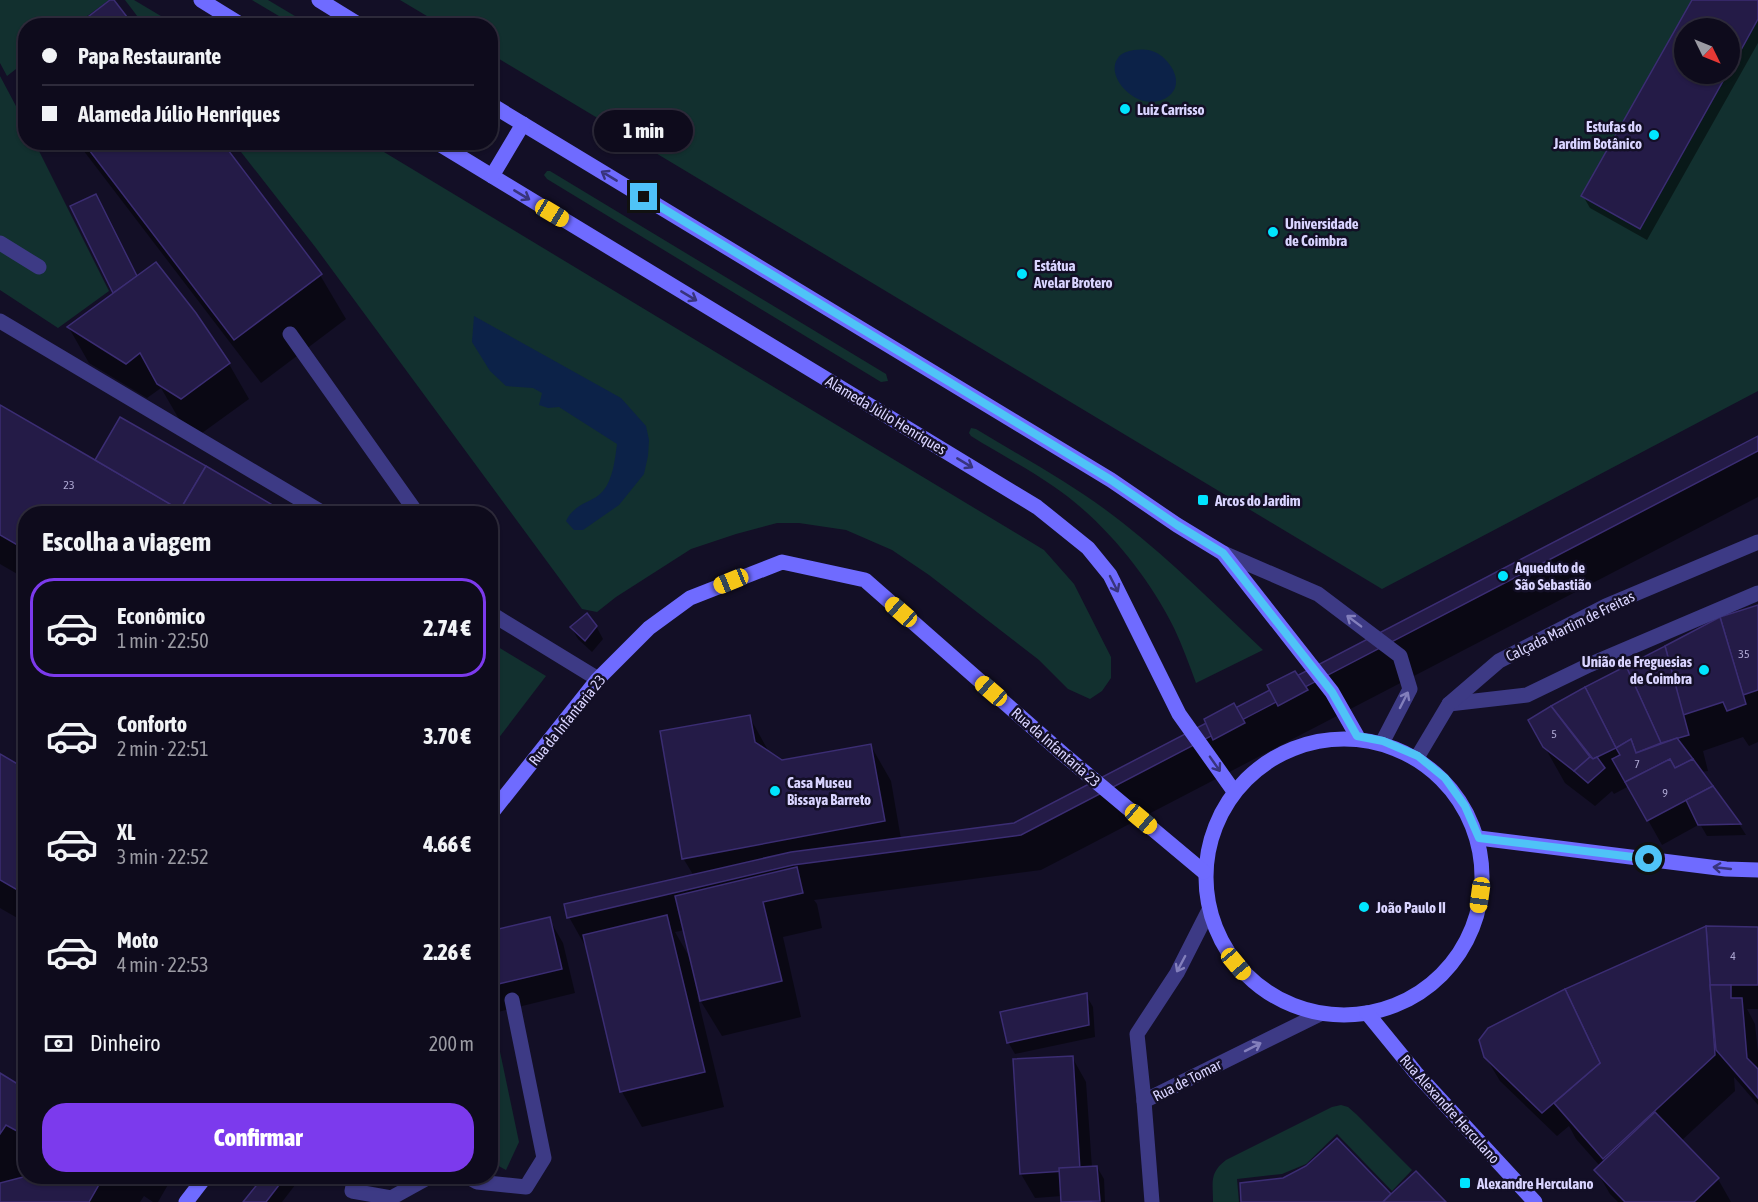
<!DOCTYPE html>
<html lang="pt">
<meta charset="utf-8">
<style>
:root{--surface:#0e0b1c;--page:#1c1929;--text:#f1f3f6;--muted:#9b9ba3;--line:#2e2b3b;--accent:#7c3aed}
body{margin:0;font-family:"Asap Condensed",sans-serif;background:var(--page);color:var(--text);height:100vh;display:flex;flex-direction:column;font-size:22px;white-space:nowrap}
*{box-sizing:border-box;margin:0}
p{font-size:20px;color:var(--muted)}
.icon{flex:none;width:33px;height:33px;fill:none;stroke:currentColor;stroke-width:2;stroke-linecap:round;stroke-linejoin:round}
.map{position:relative;flex:1;overflow:hidden}
.side{position:absolute;left:18px;top:506px;width:480px;height:678px;display:flex;flex-direction:column;background:var(--surface);border-radius:24px;box-shadow:0 2px 4px #0004,0 0 0 2px var(--line)}
.side>*{flex:none}
.guide{position:absolute;left:18px;top:18px;width:480px;height:132px;border-radius:24px;box-shadow:0 2px 4px #0004,0 0 0 2px var(--line);display:grid;align-content:center;height:132px;padding:0 24px;background:var(--surface)}
.needle{width:39px;rotate:133deg}
.tools{position:absolute;left:1674px;top:18px;display:grid;gap:12px}
.tools a{display:grid;place-items:center;width:66px;height:66px;border-radius:50%;background:var(--surface);box-shadow:0 2px 4px #0004,0 0 0 2px var(--line);font-size:30px}
.end{position:absolute;width:27px;height:27px;margin:-14px;border:8px solid #4fc3f7;background:#111;box-shadow:0 0 0 3px #111}
.from{border-radius:50%}
.bubble{position:absolute;height:42px;border-radius:21px;background:var(--surface);box-shadow:0 2px 4px #0004,0 0 0 2px var(--line);font-size:20px;font-weight:800;line-height:42px;text-align:center}
.car{position:absolute;width:18px;height:36px;margin:-18px -9px;border-radius:8px;box-shadow:0 0 4px 2px #0007;background:linear-gradient(#f5c518 24%,#345 0 40%,#f5c518 0 76%,#345 0 86%,#f5c518 0)}
.guide b{display:flex;align-items:center;gap:21px;height:57px;font-size:22px}
.guide b+b{border-top:2px solid var(--line)}
.guide i{width:15px;height:15px;background:var(--text)}
ul{padding:0;list-style:none}
li{display:flex;align-items:center;gap:18px;height:99px;margin:0 12px 9px;padding:0 12px;border:3px solid transparent;border-radius:24px}
li div{flex:1}
li b{display:block;font-size:22px}
li em{font-style:normal;font-weight:800}
li.on{border-color:var(--accent)}
li>.icon{width:54px;height:54px;stroke-width:1.5}
h2{padding:0 24px;font-size:27px;line-height:72px}
.pay{display:flex;align-items:center;gap:15px;height:66px;padding:0 24px;font-size:22px}
.pay p{margin-inline-start:auto}
.primary-button{display:flex;gap:12px;margin-top:auto;padding:12px 24px}
.primary-button a{flex:1;height:69px;border-radius:24px;background:var(--accent);color:#fff;font-size:24px;font-weight:800;line-height:69px;text-align:center}
.map>svg:first-child{display:block}
</style>
<div class="map">
<svg width="1758" height="1202" viewBox="0 0 1758 1202">
<rect width="100%" height="100%" fill="#130f26"/>
<!-- green -->
<g fill="#12302f" fill-rule="evenodd">
<polygon points="0,0 109,0 75,25 26,26 25,62 7,76 0,63"/>
<polygon points="125,0 134,0 176,25 144,25"/>
<polygon points="252,0 268,0 310,25 294,25"/>
<path d="M400 0H1758V391L1382 589 491 54 490 26 442 25ZM1684 28H1730V74H1684Z"/>
<polygon points="0,76 25,123 26,142 35,143 109,291 58,328 0,290"/>
<polygon points="234,143 369,143 1044,550 1074,584 1111,657 1111,678 1102,691 1090,699 1068,689 1039,660 929,575 892,550 846,530 799,523 777,523 736,534 691,549 616,597 597,612 582,609 316,248"/>
<polygon points="547,171 550,171 886,374 888,381 881,382 547,179 544,175"/>
<path d="M971 428 976 429C1025 459 1078 487 1123 523 1173 562 1217 607 1263 650L1196 683C1189 664 1182 645 1174 628 1148 575 1102 519 1053 486 1027 468 998 453 971 436L969 433Z"/>
<polygon points="490,642 546,676 491,748 490,748"/>
<polygon points="491,1009 519,1142 506,1170 491,1162"/>
<path d="M1341 1105 1348 1107 1356 1114 1412 1170 1392 1191 1337 1134 1306 1164 1282 1174 1237 1179 1239 1202H1213C1213 1182 1209 1173 1226 1160L1332 1107Z"/>
</g>
<!-- water -->
<g fill="#0c2248">
<path d="M1134 50C1142 49 1150 49 1157 53 1171 61 1185 83 1169 96 1141 117 1103 77 1118 58 1121 53 1128 51 1134 50Z"/>
<path d="M474 316 621 398 646 426 649 440 648 456 644 474 619 505 583 530H574L566 521C576 501 592 504 603 491 613 479 615 459 617 444L559 407 548 408 539 405 542 393 533 388 506 386 490 371 472 342Z"/>
</g>
<!-- shadow -->
<g fill="#0007" fill-rule="evenodd">
<path d="M1694 0H1758V43L1647 240 1590 208 1583 196ZM1684 28H1730V74H1684Z"/>
<polygon points="77,142 220,142 320,275 346,319 261,383"/>
<polygon points="96,196 110,220 138,277 194,314 229,364 249,399 202,433 179,419 161,388 147,398 89,363 69,328 115,294 72,207"/>
<polygon points="0,406 95,462 275,508 278,513 26,513 26,579 0,564"/>
<path d="M1758 438V497L1041 870 814 900 817 904 822 928 783 937 801 1017 722 1036 697 995 724 1107 642 1127 622 1092 588 951 569 917 694 876 683 858 749 716 769 752 781 762 871 746 891 781 901 839 1015 824ZM685 930 690 958 675 932Z"/>
<polygon points="1758,607 1758,742 1749,746 1743,737 1703,751 1708,771 1700,772 1739,824 1746,835 1707,836 1700,824 1662,845 1629,786 1614,794 1612,791 1595,806 1565,783 1530,721 1560,702"/>
<polygon points="596,626 603,639 592,652 578,639 571,627"/>
<polygon points="0,756 26,771 26,923 0,908"/>
<polygon points="549,919 563,943 575,993 498,1012 490,999 490,933"/>
<polygon points="1758,928 1758,1009 1747,1009 1755,1024 1758,1053 1758,1105 1734,1077 1735,1091 1681,1141 1718,1179 1731,1202 1618,1202 1610,1194 1596,1170 1600,1166 1576,1139 1569,1126 1557,1136 1500,1081 1485,1056"/>
<polygon points="1086,995 1093,1007 1095,1037 1015,1054 1008,1042"/>
<polygon points="1072,1057 1086,1082 1092,1168 1097,1167 1104,1179 1105,1202 1062,1202 1062,1196 1035,1198 1021,1174 1015,1061"/>
<polygon points="0,1075 26,1090 26,1176 173,1176 158,1202 153,1202 144,1196 140,1202 0,1202"/>
<polygon points="265,1176 302,1176 282,1202 245,1202"/>
</g>
<!-- building -->
<g fill="#241b47" stroke="#3b2d73" stroke-width="1.5">
<polygon points="110,0 114,0 134,26 76,26"/>
<polygon points="1692,0 1758,0 1758,19 1730,70 1730,28 1684,28 1684,74 1727,74 1640,229 1581,196"/>
<polygon points="83,142 222,142 322,274 234,340"/>
<polygon points="96,194 137,276 113,293 70,206"/>
<polygon points="156,262 196,313 230,363 181,399 157,384 140,353 126,364 67,327"/>
<polygon points="0,405 95,460 186,513 26,513 26,550 0,535"/>
<polygon points="120,417 206,466 180,510 95,460"/>
<polygon points="1758,436 1758,451 1021,835 793,865 567,918 564,904 791,852 1014,823"/>
<polygon points="206,466 276,507 272,513 186,513 180,510"/>
<polygon points="1758,605 1758,690 1743,695 1720,617"/>
<polygon points="587,613 597,626 585,641 570,627"/>
<polygon points="1720,617 1746,704 1727,711 1723,702 1683,715 1665,646"/>
<polygon points="1665,646 1689,735 1661,743 1626,666"/>
<polygon points="1626,666 1661,743 1636,753 1631,739 1616,748 1585,687"/>
<polygon points="1295,671 1308,690 1278,706 1267,685"/>
<polygon points="1585,687 1616,748 1593,759 1551,706"/>
<polygon points="1234,703 1245,723 1213,740 1204,719"/>
<polygon points="1551,706 1590,757 1574,771 1543,747 1528,720"/>
<polygon points="750,715 755,742 782,760 871,744 885,821 682,859 660,731"/>
<polygon points="1677,738 1693,759 1675,768 1670,759 1625,782 1612,759 1620,755 1616,748 1631,739 1636,753"/>
<polygon points="0,754 26,769 26,895 0,880"/>
<polygon points="1590,757 1593,759 1597,757 1605,768 1588,783 1574,771"/>
<polygon points="1670,759 1675,768 1693,759 1713,786 1647,821 1625,782"/>
<polygon points="1713,786 1741,824 1698,825 1686,800"/>
<polygon points="797,867 803,893 763,902 782,981 700,1001 675,896"/>
<polygon points="667,915 705,1072 620,1092 583,935"/>
<polygon points="550,917 562,969 490,986 490,931"/>
<polygon points="1706,926 1758,927 1758,985 1710,985"/>
<polygon points="1706,926 1715,1055 1603,1159 1554,1103 1600,1063 1565,989"/>
<polygon points="1710,985 1731,985 1731,998 1742,998 1747,1058 1758,1069 1758,1098 1716,1050"/>
<polygon points="1565,989 1600,1063 1542,1113 1484,1057 1479,1040 1488,1028"/>
<polygon points="1087,993 1089,1025 1007,1043 1000,1012"/>
<polygon points="1073,1056 1080,1170 1020,1174 1013,1059"/>
<polygon points="0,1073 26,1089 26,1136 6,1125 0,1134"/>
<polygon points="1655,1112 1719,1178 1694,1202 1625,1202 1594,1170"/>
<polygon points="1337,1138 1391,1194 1383,1202 1241,1202 1240,1183 1283,1178 1306,1166"/>
<polygon points="1097,1166 1100,1201 1061,1202 1059,1168"/>
<polygon points="1416,1171 1446,1202 1383,1202 1391,1194"/>
<polygon points="27,1176 104,1176 89,1202 0,1202 0,1183"/>
<polygon points="264,1176 286,1176 266,1202 243,1202"/>
</g>
<g fill="none" stroke-linecap="round" stroke-linejoin="round">
<!-- lane -->
<g stroke="#3d3a85" stroke-width="15">
<polyline points="0,243 39,267"/>
<polyline points="0,321 323,513"/>
<polyline points="290,334 414,509 414,513"/>
<polyline points="1223,553 1318,594 1400,656 1410,689 1383,741"/>
<polyline points="490,613 598,679"/>
<polyline points="355,1176 352,1191 391,1198 431,1176"/>
<polyline points="466,1176 477,1182 526,1187 544,1158 512,1000"/>
</g>
<!-- street -->
<g stroke="#3d3a85" stroke-width="15">
<polyline points="1449,704 1527,695 1589,665 1758,593"/>
<polyline points="1418,756 1449,704 1499,661 1606,606 1758,542"/>
<polyline points="1144,1101 1320,1014"/>
<polyline points="1152,1202 1144,1101 1137,1034 1177,973 1208,912"/>
</g>
<!-- secondary -->
<g stroke="#6f6bff" stroke-width="15">
<polyline points="201,0 243,26"/>
<polyline points="319,0 361,26"/>
<polyline points="490,104 1111,480 1177,525 1223,553 1332,692 1357,736"/>
<polyline points="436,142 1037,507 1088,548 1110,575 1179,714 1233,790"/>
<polyline points="492,176 523,124"/>
<circle cx="1344" cy="877" r="138"/>
<polyline points="490,815 598,679 649,628 690,598 782,562 865,580 1063,754 1204,872"/>
<polyline points="1479,838 1726,869 1758,870"/>
<polyline points="1367,1013 1416,1073 1535,1202"/>
<polyline points="186,1202 206,1176"/>
</g>
</g>
<!-- one-way arrows -->
<defs><path id="oneway-shaft" d="M-6 0H5M1.5-3L5.5 0L1.5 3" fill="none" stroke-width="1.6" stroke-linecap="round" stroke-linejoin="round" transform="scale(1.5)"/></defs>
<g stroke="#38347d">
<use href="#oneway-shaft" transform="translate(609 176) rotate(-149)"/>
<use href="#oneway-shaft" transform="translate(522 195) rotate(31)"/>
<use href="#oneway-shaft" transform="translate(689 296) rotate(31)"/>
<use href="#oneway-shaft" transform="translate(965 463) rotate(31)"/>
<use href="#oneway-shaft" transform="translate(1114 584) rotate(63)"/>
<use href="#oneway-shaft" transform="translate(1215 764) rotate(55)"/>
<use href="#oneway-shaft" transform="translate(1722 868) rotate(-174)"/>
</g>
<g stroke="#837fbc">
<use href="#oneway-shaft" transform="translate(1354 621) rotate(-143)"/>
<use href="#oneway-shaft" transform="translate(1404 700) rotate(-63)"/>
<use href="#oneway-shaft" transform="translate(1181 964) rotate(118)"/>
<use href="#oneway-shaft" transform="translate(1253 1047) rotate(-27)"/>
</g>
<g fill="none" stroke-linecap="round" stroke-linejoin="round">
<!-- route -->
<polyline stroke="#4fc3f7" stroke-width="8" points="644,197 1111,480 1177,525 1223,553 1332,692 1357,736 1383,741 1418,756 1445,778 1465,806 1479,838 1649,859"/>
</g>
<!-- markers -->
<g fill="#00e5ff" stroke="#130f26" stroke-width="2">
<circle cx="1125" cy="109" r="6"/>
<circle cx="1654" cy="135" r="6"/>
<circle cx="1273" cy="232" r="6"/>
<circle cx="1022" cy="274" r="6"/>
<rect x="1197" y="494" width="12" height="12" rx="3"/>
<circle cx="1503" cy="576" r="6"/>
<circle cx="1704" cy="670" r="6"/>
<circle cx="775" cy="791" r="6"/>
<circle cx="1364" cy="907" r="6"/>
<rect x="1459" y="1177" width="12" height="12" rx="3"/>
</g>
<g text-anchor="middle" dominant-baseline="central" stroke-width="5" stroke-linejoin="round" paint-order="stroke">
<!-- number labels -->
<g font-size="12" fill="#aca6d1">
<text x="69" y="485">23</text>
<text x="1744" y="654">35</text>
<text x="1554" y="734">5</text>
<text x="1637" y="764">7</text>
<text x="1665" y="793">9</text>
<text x="1733" y="956">4</text>
</g>
<!-- poi labels -->
<g font-size="15" font-weight="bold" fill="#d9d4ff" stroke="#130f26" text-anchor="start">
<text x="1137" y="109">Luiz Carrisso</text>
<text x="1642" y="126" text-anchor="end">Estufas do<tspan x="1642" dy="17">Jardim Botânico</tspan></text>
<text x="1285" y="223">Universidade<tspan x="1285" dy="17">de Coimbra</tspan></text>
<text x="1034" y="265">Estátua<tspan x="1034" dy="17">Avelar Brotero</tspan></text>
<text x="1215" y="500">Arcos do Jardim</text>
<text x="1515" y="567">Aqueduto de<tspan x="1515" dy="17">São Sebastião</tspan></text>
<text x="1692" y="661" text-anchor="end">União de Freguesias<tspan x="1692" dy="17">de Coimbra</tspan></text>
<text x="787" y="782">Casa Museu<tspan x="787" dy="17">Bissaya Barreto</tspan></text>
<text x="1376" y="907">João Paulo II</text>
<text x="1477" y="1183">Alexandre Herculano</text>
</g>
<!-- street labels -->
<g font-size="15" fill="#d9d4ff" stroke="#130f26">
<text transform="translate(886 415) rotate(31)">Alameda Júlio Henriques</text>
<text transform="translate(1570 626) rotate(-26)">Calçada Martim de Freitas</text>
<text transform="translate(567 720) rotate(-51)">Rua da Infantaria 23</text>
<text transform="translate(1056 747) rotate(41)">Rua da Infantaria 23</text>
<text transform="translate(1187 1080) rotate(-27)">Rua de Tomar</text>
<text transform="translate(1450 1109) rotate(48)">Rua Alexandre Herculano</text>
</g>
</g>
</svg>
<div class="tools">
<a><svg class="needle" viewBox="-14 -14 28 28"><path d="M0-13l5 13h-10z" fill="#e53935"/><path d="M0 13l5-13h-10z" fill="#9b9ba3"/></svg></a>
</div>
<i class="end from" style="left:1649px;top:859px"></i>
<i class="end" style="left:644px;top:197px"></i>
<div class="bubble" style="left:594px;top:110px;width:99px">1 min</div>
<i class="car" style="left:552px;top:213px;rotate:121deg"></i>
<i class="car" style="left:731px;top:581px;rotate:248deg"></i>
<i class="car" style="left:901px;top:612px;rotate:311deg"></i>
<i class="car" style="left:991px;top:691px;rotate:311deg"></i>
<i class="car" style="left:1141px;top:819px;rotate:130deg"></i>
<i class="car" style="left:1480px;top:895px;rotate:188deg"></i>
<i class="car" style="left:1236px;top:964px;rotate:140deg"></i>
<div class="guide">
<b><i class="from"></i>Papa Restaurante</b>
<b><i></i>Alameda Júlio Henriques</b>
</div>
<section class="side">
<h2>Escolha a viagem</h2>
<ul>
<li class="on"><svg class="icon" aria-label="car" viewBox="0 0 24 24"><path d="M5 17H2v-5l4-1 3-4h7l3 4 3 1v5h-3M9 17h6M6 11h13"/><circle cx="7" cy="17" r="2"/><circle cx="17" cy="17" r="2"/></svg><div><b>Econômico</b><p>1 min · 22:50</p></div><em>2.74 €</em></li>
<li><svg class="icon" aria-label="car" viewBox="0 0 24 24"><path d="M5 17H2v-5l4-1 3-4h7l3 4 3 1v5h-3M9 17h6M6 11h13"/><circle cx="7" cy="17" r="2"/><circle cx="17" cy="17" r="2"/></svg><div><b>Conforto</b><p>2 min · 22:51</p></div><em>3.70 €</em></li>
<li><svg class="icon" aria-label="car" viewBox="0 0 24 24"><path d="M5 17H2v-5l4-1 3-4h7l3 4 3 1v5h-3M9 17h6M6 11h13"/><circle cx="7" cy="17" r="2"/><circle cx="17" cy="17" r="2"/></svg><div><b>XL</b><p>3 min · 22:52</p></div><em>4.66 €</em></li>
<li><svg class="icon" aria-label="car" viewBox="0 0 24 24"><path d="M5 17H2v-5l4-1 3-4h7l3 4 3 1v5h-3M9 17h6M6 11h13"/><circle cx="7" cy="17" r="2"/><circle cx="17" cy="17" r="2"/></svg><div><b>Moto</b><p>4 min · 22:53</p></div><em>2.26 €</em></li>
</ul>
<div class="pay"><svg class="icon" aria-label="cash" viewBox="0 0 24 24"><path d="M3 7h18v10H3z"/><circle cx="12" cy="12" r="2"/></svg>Dinheiro<p>200 m</p></div>
<div class="primary-button"><a>Confirmar</a></div>
</section>
</div>
